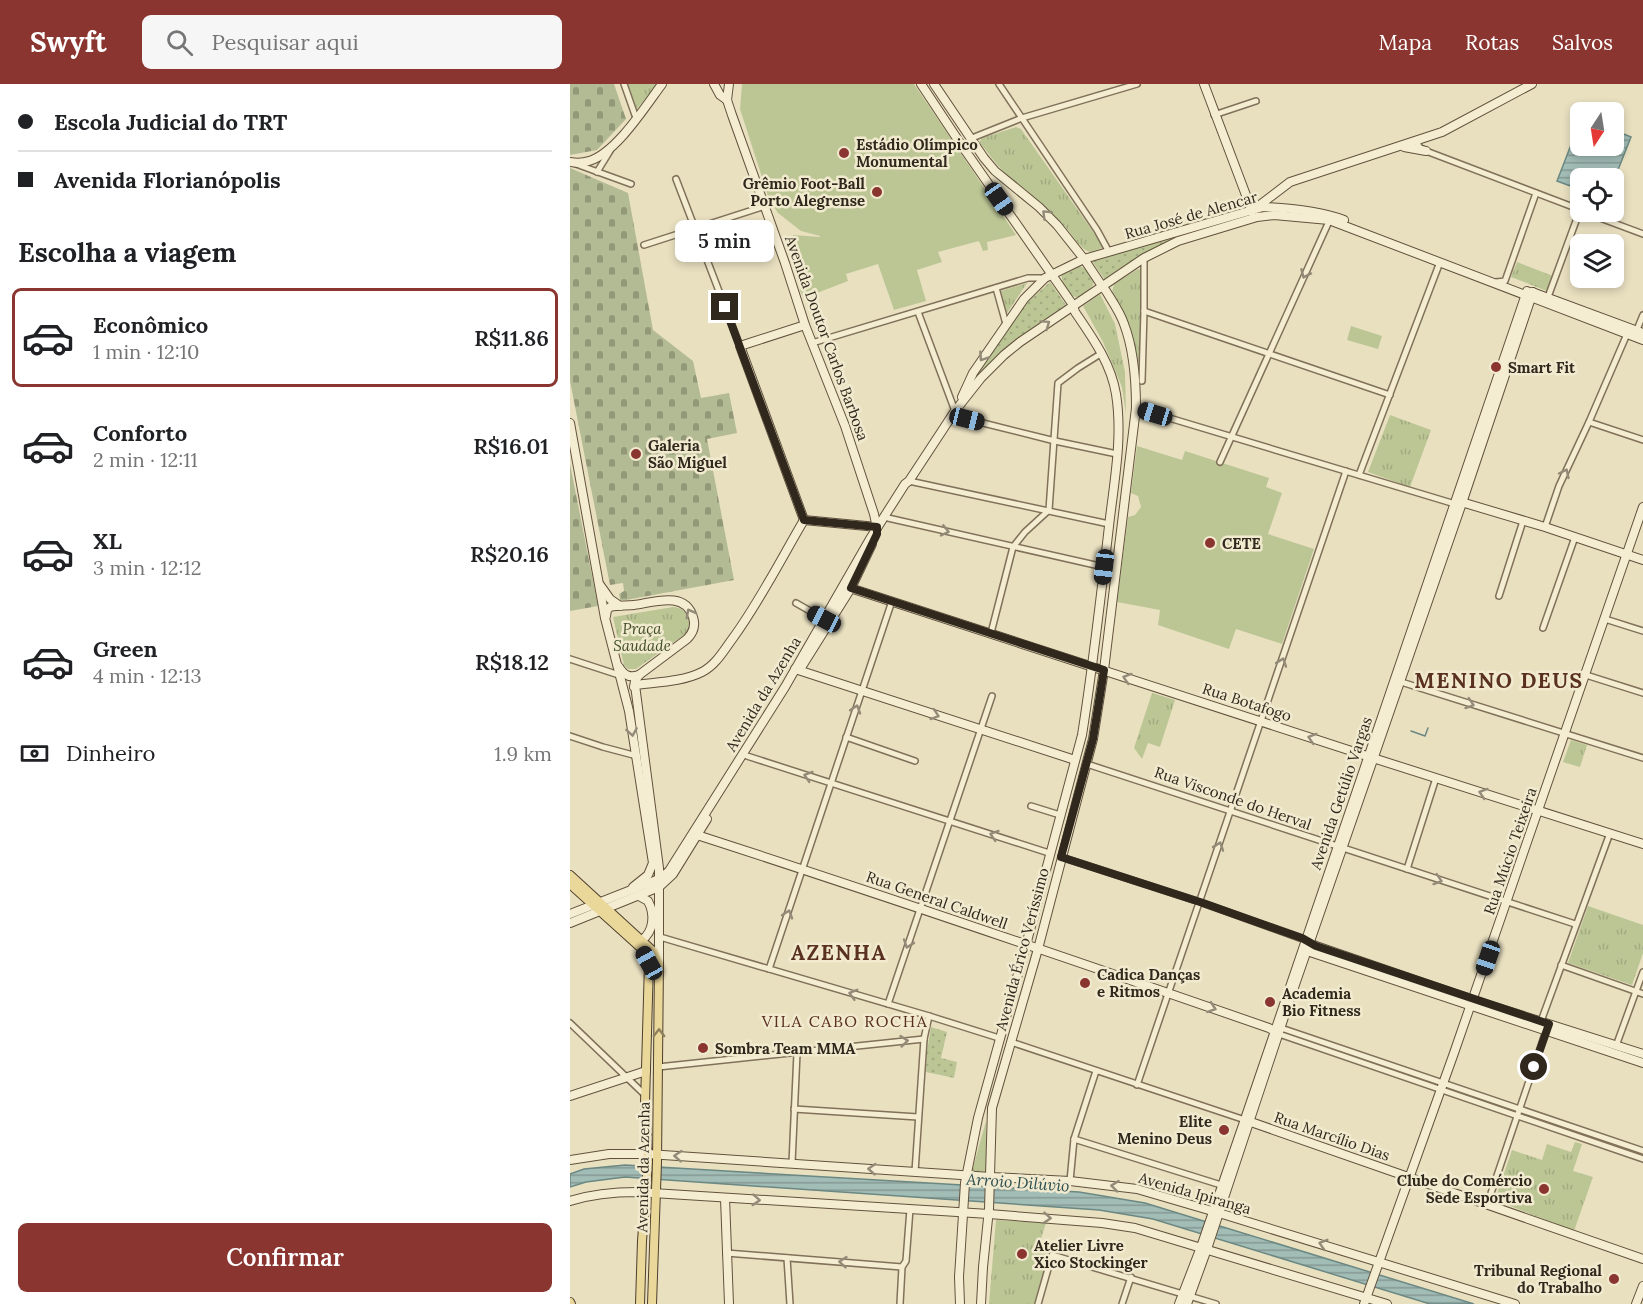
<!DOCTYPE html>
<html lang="pt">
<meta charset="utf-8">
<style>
:root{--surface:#fff;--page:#f6f6f6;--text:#202124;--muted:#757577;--line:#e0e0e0;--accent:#8a352f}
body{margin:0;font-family:Lora,serif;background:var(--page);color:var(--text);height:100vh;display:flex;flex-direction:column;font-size:22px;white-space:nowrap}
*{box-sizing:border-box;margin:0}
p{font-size:20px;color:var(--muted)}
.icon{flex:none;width:33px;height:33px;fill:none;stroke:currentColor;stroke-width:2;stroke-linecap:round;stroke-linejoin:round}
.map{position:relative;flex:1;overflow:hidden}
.sheet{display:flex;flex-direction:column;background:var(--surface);width:570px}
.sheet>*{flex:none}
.banner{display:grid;align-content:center;height:132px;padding:0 18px;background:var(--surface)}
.needle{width:39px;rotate:192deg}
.tools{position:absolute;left:1000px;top:18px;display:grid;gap:12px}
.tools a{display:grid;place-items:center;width:54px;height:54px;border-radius:9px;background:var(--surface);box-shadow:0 3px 9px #0003;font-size:30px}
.end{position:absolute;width:27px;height:27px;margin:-14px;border:8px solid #31281d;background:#fff;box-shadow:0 0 0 3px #fff}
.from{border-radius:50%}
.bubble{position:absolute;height:42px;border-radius:9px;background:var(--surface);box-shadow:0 3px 9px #0003;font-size:20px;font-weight:600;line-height:42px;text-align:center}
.car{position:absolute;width:18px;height:36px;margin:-18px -9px;border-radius:8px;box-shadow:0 0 4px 2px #0007;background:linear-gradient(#222 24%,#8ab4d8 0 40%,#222 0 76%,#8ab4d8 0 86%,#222 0)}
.banner b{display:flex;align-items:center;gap:21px;height:57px;font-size:22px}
.banner b+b{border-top:2px solid var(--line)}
.banner i{width:15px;height:15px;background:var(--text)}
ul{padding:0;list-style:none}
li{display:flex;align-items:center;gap:18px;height:99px;margin:0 12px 9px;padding:0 6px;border:3px solid transparent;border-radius:9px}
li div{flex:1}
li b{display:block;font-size:22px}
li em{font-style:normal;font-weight:600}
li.on{border-color:var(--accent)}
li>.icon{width:54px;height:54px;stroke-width:1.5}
h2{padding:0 18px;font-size:27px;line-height:72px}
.pay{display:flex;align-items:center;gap:15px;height:66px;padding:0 18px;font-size:22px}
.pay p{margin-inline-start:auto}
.action{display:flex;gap:12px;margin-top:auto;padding:12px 18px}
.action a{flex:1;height:69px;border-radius:9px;background:var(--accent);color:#fff;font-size:24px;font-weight:600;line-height:69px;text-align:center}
header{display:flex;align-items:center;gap:36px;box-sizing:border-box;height:84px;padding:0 30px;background:var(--accent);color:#fff}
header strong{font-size:28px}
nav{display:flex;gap:33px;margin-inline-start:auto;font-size:21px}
.search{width:420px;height:54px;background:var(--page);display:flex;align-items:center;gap:15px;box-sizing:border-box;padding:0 21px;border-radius:9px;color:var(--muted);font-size:22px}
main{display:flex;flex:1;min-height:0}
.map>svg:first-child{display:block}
</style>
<header>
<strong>Swyft</strong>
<div class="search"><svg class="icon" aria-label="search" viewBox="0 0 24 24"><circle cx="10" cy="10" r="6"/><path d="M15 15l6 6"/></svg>Pesquisar aqui</div>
<nav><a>Mapa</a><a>Rotas</a><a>Salvos</a></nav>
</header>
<main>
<section class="sheet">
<div class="banner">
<b><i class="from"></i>Escola Judicial do TRT</b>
<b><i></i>Avenida Florianópolis</b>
</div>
<h2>Escolha a viagem</h2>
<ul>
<li class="on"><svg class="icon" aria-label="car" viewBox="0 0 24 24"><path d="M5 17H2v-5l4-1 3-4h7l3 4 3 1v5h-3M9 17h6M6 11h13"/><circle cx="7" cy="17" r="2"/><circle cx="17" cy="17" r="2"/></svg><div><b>Econômico</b><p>1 min · 12:10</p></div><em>R$11.86</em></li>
<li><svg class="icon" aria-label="car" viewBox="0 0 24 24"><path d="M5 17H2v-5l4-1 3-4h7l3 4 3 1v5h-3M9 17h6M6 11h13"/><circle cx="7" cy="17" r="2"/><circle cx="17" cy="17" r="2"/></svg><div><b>Conforto</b><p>2 min · 12:11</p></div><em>R$16.01</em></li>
<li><svg class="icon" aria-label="car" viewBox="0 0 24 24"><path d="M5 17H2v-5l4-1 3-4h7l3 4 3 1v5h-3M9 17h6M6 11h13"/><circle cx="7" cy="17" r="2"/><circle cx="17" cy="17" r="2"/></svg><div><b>XL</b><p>3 min · 12:12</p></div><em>R$20.16</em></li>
<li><svg class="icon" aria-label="car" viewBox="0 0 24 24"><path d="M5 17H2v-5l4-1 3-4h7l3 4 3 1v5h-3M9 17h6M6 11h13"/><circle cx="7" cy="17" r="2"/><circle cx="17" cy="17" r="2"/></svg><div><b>Green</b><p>4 min · 12:13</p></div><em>R$18.12</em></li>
</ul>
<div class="pay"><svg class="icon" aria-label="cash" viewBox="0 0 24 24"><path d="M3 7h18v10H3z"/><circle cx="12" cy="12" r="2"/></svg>Dinheiro<p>1.9 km</p></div>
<div class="action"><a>Confirmar</a></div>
</section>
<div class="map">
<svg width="1073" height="1220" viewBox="0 0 1073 1220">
<defs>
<pattern id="grass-dots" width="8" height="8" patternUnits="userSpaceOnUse" patternTransform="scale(1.5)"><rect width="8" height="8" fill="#bcc695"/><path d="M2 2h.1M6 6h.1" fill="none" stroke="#a2aa80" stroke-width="1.8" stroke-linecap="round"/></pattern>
<pattern id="cemetery-stones" width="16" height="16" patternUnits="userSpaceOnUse" patternTransform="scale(1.5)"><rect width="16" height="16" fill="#b3bb94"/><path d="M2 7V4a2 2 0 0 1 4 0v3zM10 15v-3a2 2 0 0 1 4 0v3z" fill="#929878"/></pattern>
<pattern id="park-tufts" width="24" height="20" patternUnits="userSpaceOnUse" patternTransform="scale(1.5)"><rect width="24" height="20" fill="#bcc695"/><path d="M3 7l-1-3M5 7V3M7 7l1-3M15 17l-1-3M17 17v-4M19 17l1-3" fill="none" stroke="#a2aa80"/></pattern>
<pattern id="water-rules" width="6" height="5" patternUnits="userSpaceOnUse" patternTransform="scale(1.5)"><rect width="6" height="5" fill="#a2bcb6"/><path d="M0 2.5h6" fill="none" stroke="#859993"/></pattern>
</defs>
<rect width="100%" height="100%" fill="#e9e0c0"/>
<!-- grass -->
<g fill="url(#grass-dots)">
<polygon points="598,154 600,155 599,156 535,196 522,177"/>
<path d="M508 181 516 185 524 198C522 204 520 205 515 209 513 210 510 213 507 213 500 214 490 197 492 191 495 187 504 184 508 181Z"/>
<polygon points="480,198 496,221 444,256 408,293 409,289 439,242 457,219"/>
<polygon points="361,943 377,948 371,974 387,978 384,994 356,988 357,967"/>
</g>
<!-- cemetery -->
<g fill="url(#cemetery-stones)">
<polygon points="0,0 44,0 56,35 27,66 0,71"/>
<polygon points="0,84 58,109 83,246 123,277 131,314 159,309 167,349 137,355 164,496 56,516 50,516 49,510 54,507 53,499 40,501 0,297"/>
<polygon points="0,380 28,522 0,527"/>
</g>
<!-- park -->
<g fill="url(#park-tufts)">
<polygon points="58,0 88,0 67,25"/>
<path d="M446 43 451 45 533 162 532 164 521 168C510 166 503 151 495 143 477 123 457 107 436 90 426 81 418 68 409 58L412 54Z"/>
<polygon points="947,178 983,192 977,207 941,193"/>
<polygon points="568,185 571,186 570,284 556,235 542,208 544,200"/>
<polygon points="457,199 435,232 431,232 424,209"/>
<polygon points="530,210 545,240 555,288 556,330 552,303 533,258 513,222"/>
<polygon points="820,331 861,346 840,403 798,388"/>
<path d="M103 523C117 524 123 535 118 548L66 585H58L54 581 43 533Z"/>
<polygon points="582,609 605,616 590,663 578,659 572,675 564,664"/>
<polygon points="1001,656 1017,661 1010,683 993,678"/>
<polygon points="1018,822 1073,841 1073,869 1062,901 998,879"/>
<polygon points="416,1037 416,1062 419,1088 402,1087"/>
<polygon points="1005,1058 1012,1060 1003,1087 1023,1093 1004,1147 925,1116 942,1066 972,1076 977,1060 1001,1068"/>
<polygon points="426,1136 476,1139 469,1161 481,1165 465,1220 419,1220"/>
</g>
<!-- pitch -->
<g fill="#bcc695">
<polygon points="172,0 344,0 446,151 417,158 418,166 413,167 409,157 368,168 372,178 347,186 356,217 324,226 308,180 276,190 278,197 234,214 230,207 232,200 223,151 250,153 250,152 231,147 208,129 199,115 170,25"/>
<polygon points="781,242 812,252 808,265 777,256"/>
<polygon points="567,362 612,376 615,367 699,394 696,403 712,409 698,450 744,465 712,560 666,545 659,565 588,541 590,526 547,518 558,433 565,431 571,423 568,412 561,409"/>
</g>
<!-- water -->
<g fill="url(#water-rules)" stroke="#6b8883" stroke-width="1.5">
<polygon points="1011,35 1011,62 1044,62 1044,46 1061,53 1044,96 1011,94 1011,106 987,97"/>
<polygon points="55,1081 509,1108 575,1119 904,1220 860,1220 583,1135 529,1126 55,1093 16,1098 0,1103 0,1090 14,1085"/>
</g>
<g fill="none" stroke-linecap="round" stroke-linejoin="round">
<!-- stream -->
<polyline stroke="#6b8883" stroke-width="1.5" points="841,647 855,652 858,644"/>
<!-- street casing -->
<g stroke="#80715a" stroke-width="8">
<g id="street">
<polyline points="54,0 66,34"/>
<polyline points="429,0 527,146 539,168"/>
<polyline points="644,31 686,17"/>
<polyline points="402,54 452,34 567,0"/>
<polyline points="847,57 849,63 856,67 1011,126"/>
<polyline points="6,80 61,100"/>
<polyline points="27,88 40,67"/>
<polyline points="106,95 170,262"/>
<polyline points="1014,128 1073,150"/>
<polyline points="74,161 195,122"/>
<polyline points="926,198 935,197 966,109"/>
<polyline points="426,204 436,240"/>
<polyline points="978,213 1010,126"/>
<polyline points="574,227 820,311"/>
<polyline points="348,228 385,327 397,335 485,357 547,370"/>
<polyline points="1066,248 1073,231"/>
<polyline points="242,259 458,194 475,194"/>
<polyline points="572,297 574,227 574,174"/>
<polyline points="566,324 885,420"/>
<polyline points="1019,338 1073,356"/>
<polyline points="650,378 761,133"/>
<polyline points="789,391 870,178"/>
<polyline points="339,397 539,440"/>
<polyline points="318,434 534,483"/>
<polyline points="975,443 989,402 1019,338 1057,250"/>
<polyline points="929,512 953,437"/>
<polyline points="226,519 254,535"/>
<polyline points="1035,535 1073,547"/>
<polyline points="973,544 1005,453"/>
<polyline points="421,549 443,463 455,448 479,426 488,299 508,284 532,269"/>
<polyline points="0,575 49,591"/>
<polyline points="1016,591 1073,609"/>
<polyline points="828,597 1073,674"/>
<polyline points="0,652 33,663 67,672"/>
<polyline points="276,653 345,677"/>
<polyline points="177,672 479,769"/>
<polyline points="517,680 1005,840"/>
<polyline points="461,722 490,731"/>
<polyline points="491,773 630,818 735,856"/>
<polyline points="837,785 866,694"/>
<polyline points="90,853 359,932 429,954"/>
<polyline points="991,881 1073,910"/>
<polyline points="199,885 322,517"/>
<polyline points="318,920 422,612"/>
<polyline points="0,939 74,1010"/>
<polyline points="970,940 1040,749"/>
<polyline points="711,944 1073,1067"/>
<polyline points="709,950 1073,1075"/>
<polyline points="441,958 675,1036"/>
<polyline points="1046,962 1073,888"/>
<polyline points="88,983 354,955"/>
<polyline points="567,1001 776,387"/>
<polyline points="224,1025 348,1033"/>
<polyline points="504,1055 651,1101"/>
<polyline points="222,1079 227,969"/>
<polyline points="345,1088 354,955 359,932"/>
<polyline points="500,1097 504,1055 526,987"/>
<polyline points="917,1121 977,944"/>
<polyline points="156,1169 332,1183"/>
<polyline points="217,1174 220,1220"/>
<polyline points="330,1220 332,1183 336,1177 340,1125"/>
<polyline points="468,1220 482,1171 646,1220"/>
<polyline points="552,1220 561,1193"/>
</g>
</g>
<!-- secondary casing -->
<g stroke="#62523d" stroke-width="10">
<g id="secondary">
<polyline points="144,0 150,11 157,16"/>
<polyline points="159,0 157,16 162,31 215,179 235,241 275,342 304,430 307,444"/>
<path d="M351 0 390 59 503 221 505 228C522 253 541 279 546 310 553 354 544 398 539 442 531 512 523 582 512 651L456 861 408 1034 395 1099 389 1193 390 1220"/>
<path d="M364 0 414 74 425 87 469 123 487 141 514 175 532 202 536 207C542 217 550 228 554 240 564 266 566 296 566 324L534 586 523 655 468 865 422 1024 419 1125 413 1183 411 1220"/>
<polyline points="634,0 682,127"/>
<polyline points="834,63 856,67"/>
<path d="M0 78C6 79 13 79 19 77 46 69 75 23 92 0"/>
<polyline points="686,124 720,98 872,48 962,0"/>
<polyline points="962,208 1073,249"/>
<path d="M392 313 403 289 454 215 475 194 514 175 693 123C720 124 750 127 774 136"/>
<polyline points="0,339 35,534 59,627 83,779 78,791 63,803"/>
<polyline points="888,417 975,443 1073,476"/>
<polyline points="234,436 170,262 235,241"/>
<polyline points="234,436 307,443"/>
<polyline points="30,501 40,515 50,522"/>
<polyline points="274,502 803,674 1073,760"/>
<path d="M36 532 37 526 40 523C48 521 56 522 64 521 85 518 115 507 123 533 126 542 123 549 117 555L69 591 65 597 64 603"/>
<polyline points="232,582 281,504 302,460"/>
<path d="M49 583C54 592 60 594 69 591"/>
<polyline points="225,585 505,676"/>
<polyline points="65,601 89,784 89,879"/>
<path d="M65 601C87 598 112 598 132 588 146 581 154 566 163 554 190 517 211 475 234 436"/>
<path d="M127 751C319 813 509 878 699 944L708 949"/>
<path d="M69 812 78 817C85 830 84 847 72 856"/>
<polyline points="0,830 89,795 99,787 215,603 300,455 335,400 339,397 385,327 411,294 434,271 450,258 574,174 608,157 687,133 704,131 759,136 1073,256"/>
<polyline points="0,839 89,803 103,790 137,735"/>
<polyline points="737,857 746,862 906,917 1073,970"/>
<polyline points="734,866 1073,979"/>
<polyline points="0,1012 76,987"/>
<polyline points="678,1037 1073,1175"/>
<polyline points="0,1076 39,1070 78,1070 421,1093 500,1097 567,1105 649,1129 945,1220"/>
<polyline points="155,1114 159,1220"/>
<path d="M0 1117C22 1110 44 1108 67 1108L419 1130 532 1139 565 1144 817 1220"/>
<polyline points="609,1220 631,1163 673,1041 957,207"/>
<polyline points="617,1220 637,1165 720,915 892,419 963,208"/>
<polyline points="794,1220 884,969 1073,423"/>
<polyline points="1066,1220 1073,1202"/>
</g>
</g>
<!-- primary casing -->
<g stroke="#4e3f2e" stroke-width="10">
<g id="primary">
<polyline points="0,791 84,868 89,879 87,1078 82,1220"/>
<polyline points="0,800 71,864 79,879 75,1019 78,1078 72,1157 70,1220"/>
<polyline points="0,1218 1,1220"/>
</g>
</g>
<!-- street -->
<use href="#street" stroke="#f5edd2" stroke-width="5"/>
<!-- secondary -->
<use href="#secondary" stroke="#f5edd2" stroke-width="8"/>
<!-- primary -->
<use href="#primary" stroke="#ead79a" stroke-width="8"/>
</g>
<!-- one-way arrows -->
<defs><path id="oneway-chevron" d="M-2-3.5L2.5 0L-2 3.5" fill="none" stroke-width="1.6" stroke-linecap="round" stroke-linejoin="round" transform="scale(1.5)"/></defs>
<g stroke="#938a78">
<use href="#oneway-chevron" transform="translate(476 130) rotate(-136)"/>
<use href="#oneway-chevron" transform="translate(735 190) rotate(114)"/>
<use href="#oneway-chevron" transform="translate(476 240) rotate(-35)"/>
<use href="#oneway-chevron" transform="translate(413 273) rotate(124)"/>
<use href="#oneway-chevron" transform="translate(995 389) rotate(-65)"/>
<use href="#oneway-chevron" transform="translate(375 447) rotate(13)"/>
<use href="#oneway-chevron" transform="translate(120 529) rotate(-118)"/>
<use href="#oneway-chevron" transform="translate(712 578) rotate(-71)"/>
<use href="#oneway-chevron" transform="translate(557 594) rotate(-162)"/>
<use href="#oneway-chevron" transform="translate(900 620) rotate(18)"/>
<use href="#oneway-chevron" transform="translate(286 625) rotate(-72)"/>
<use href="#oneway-chevron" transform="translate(365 631) rotate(18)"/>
<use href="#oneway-chevron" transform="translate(62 648) rotate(81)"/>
<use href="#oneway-chevron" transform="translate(742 654) rotate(-162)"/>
<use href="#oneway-chevron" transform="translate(238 692) rotate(-162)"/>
<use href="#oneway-chevron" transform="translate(913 709) rotate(-162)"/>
<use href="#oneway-chevron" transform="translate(424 751) rotate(-162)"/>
<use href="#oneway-chevron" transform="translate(649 762) rotate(-71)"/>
<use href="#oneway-chevron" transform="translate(868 796) rotate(18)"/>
<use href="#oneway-chevron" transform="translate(218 830) rotate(-72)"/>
<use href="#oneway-chevron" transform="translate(338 860) rotate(109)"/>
<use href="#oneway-chevron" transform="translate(283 910) rotate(-164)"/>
<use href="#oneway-chevron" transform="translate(642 924) rotate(19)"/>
<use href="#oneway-chevron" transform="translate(334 957) rotate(-6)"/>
<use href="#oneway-chevron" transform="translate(108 1072) rotate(-176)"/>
<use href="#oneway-chevron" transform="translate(302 1085) rotate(-176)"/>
<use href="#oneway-chevron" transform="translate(545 1102) rotate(-174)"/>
<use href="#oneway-chevron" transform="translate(186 1116) rotate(3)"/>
<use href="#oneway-chevron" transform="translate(477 1134) rotate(4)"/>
<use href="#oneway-chevron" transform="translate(753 1160) rotate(-163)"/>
<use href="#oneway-chevron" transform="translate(273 1178) rotate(-175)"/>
</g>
<use stroke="#8e805c" href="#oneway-chevron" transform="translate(89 949) rotate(-89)"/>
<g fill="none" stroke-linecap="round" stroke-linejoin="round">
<!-- route -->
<polyline stroke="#31281d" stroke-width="8" points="155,223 234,436 307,443 307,450 281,504 534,586 523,655 491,773 630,818 732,854 746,862 979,940 964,983"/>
</g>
<!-- markers -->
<g fill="#8a352f" stroke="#f1eacf" stroke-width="2">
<circle cx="274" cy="69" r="6"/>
<circle cx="307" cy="108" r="6"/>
<circle cx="926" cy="283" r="6"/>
<circle cx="66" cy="370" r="6"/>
<circle cx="640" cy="459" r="6"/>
<circle cx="515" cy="899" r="6"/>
<circle cx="700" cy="918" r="6"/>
<circle cx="133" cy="964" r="6"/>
<circle cx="654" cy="1046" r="6"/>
<circle cx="974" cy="1105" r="6"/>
<circle cx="452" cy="1170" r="6"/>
<circle cx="1044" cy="1195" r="6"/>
</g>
<g text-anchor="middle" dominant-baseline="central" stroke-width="5" stroke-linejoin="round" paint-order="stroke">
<!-- poi labels -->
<g font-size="15" font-weight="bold" fill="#31281d" stroke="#f1eacf" text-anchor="start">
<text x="286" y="60">Estádio Olímpico<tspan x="286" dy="17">Monumental</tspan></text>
<text x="295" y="99" text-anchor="end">Grêmio Foot-Ball<tspan x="295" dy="17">Porto Alegrense</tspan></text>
<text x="938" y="283">Smart Fit</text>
<text x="78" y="361">Galeria<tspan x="78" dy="17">São Miguel</tspan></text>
<text x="652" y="459">CETE</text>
<text x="527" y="890">Cadica Danças<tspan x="527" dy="17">e Ritmos</tspan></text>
<text x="712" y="909">Academia<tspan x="712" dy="17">Bio Fitness</tspan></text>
<text x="145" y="964">Sombra Team MMA</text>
<text x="642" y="1037" text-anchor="end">Elite<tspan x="642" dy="17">Menino Deus</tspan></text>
<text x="962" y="1096" text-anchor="end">Clube do Comércio<tspan x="962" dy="17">Sede Esportiva</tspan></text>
<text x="464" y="1161">Atelier Livre<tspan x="464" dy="17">Xico Stockinger</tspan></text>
<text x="1032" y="1186" text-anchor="end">Tribunal Regional<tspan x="1032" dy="17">do Trabalho</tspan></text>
</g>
<!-- street labels -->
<g font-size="15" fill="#31281d" stroke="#f1eacf">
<text transform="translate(621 131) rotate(-16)">Rua José de Alencar</text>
<text transform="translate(257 254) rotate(70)">Avenida Doutor Carlos Barbosa</text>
<text transform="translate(193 610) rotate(-59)">Avenida da Azenha</text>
<text transform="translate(677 618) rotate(18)">Rua Botafogo</text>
<text transform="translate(771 709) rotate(-71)">Avenida Getúlio Vargas</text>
<text transform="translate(663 714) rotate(19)">Rua Visconde do Herval</text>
<text transform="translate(940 767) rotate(-71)">Rua Múcio Teixeira</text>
<text transform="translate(367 816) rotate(19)">Rua General Caldwell</text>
<text transform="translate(452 865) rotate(-75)">Avenida Érico Veríssimo</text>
<text transform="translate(762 1052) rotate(19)">Rua Marcílio Dias</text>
<text transform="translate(73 1083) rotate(-89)">Avenida da Azenha</text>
<text transform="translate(625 1109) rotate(16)">Avenida Ipiranga</text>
</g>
<!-- park labels -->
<g font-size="15" font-style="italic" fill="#3f4c25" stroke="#f1eacf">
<text x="72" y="544">Praça<tspan x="72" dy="17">Saudade</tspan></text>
</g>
<!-- neighbourhood labels -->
<g font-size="16" letter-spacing="1.5" fill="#5a3020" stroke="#f1eacf">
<text x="275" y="937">VILA CABO ROCHA</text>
</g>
<!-- water labels -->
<g font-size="16" font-style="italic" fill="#2d4f50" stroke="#f1eacf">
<text transform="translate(448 1098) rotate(4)">Arroio Dilúvio</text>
</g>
<!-- district labels -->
<g font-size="21" font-weight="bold" letter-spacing="1.5" fill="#5a3020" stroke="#f1eacf">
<text x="929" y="596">MENINO DEUS</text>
<text x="269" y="868">AZENHA</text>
</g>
</g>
</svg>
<div class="tools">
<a><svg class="needle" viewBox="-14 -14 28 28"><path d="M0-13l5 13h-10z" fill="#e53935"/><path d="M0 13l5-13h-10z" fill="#757577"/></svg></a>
<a><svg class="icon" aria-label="locate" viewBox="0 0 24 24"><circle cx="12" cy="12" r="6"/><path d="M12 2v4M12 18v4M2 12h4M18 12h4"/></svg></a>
<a><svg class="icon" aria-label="layers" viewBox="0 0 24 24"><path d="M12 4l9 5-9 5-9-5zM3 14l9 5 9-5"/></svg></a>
</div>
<i class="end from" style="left:964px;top:983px"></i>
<i class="end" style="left:155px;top:223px"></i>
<div class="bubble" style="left:105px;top:136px;width:99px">5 min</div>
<i class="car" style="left:429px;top:115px;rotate:145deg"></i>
<i class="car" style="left:585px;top:330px;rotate:287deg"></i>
<i class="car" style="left:397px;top:335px;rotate:104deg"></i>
<i class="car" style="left:534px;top:483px;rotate:187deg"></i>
<i class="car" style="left:254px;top:535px;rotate:298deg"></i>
<i class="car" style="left:918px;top:874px;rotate:199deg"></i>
<i class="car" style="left:79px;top:879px;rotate:331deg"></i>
</div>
</main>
